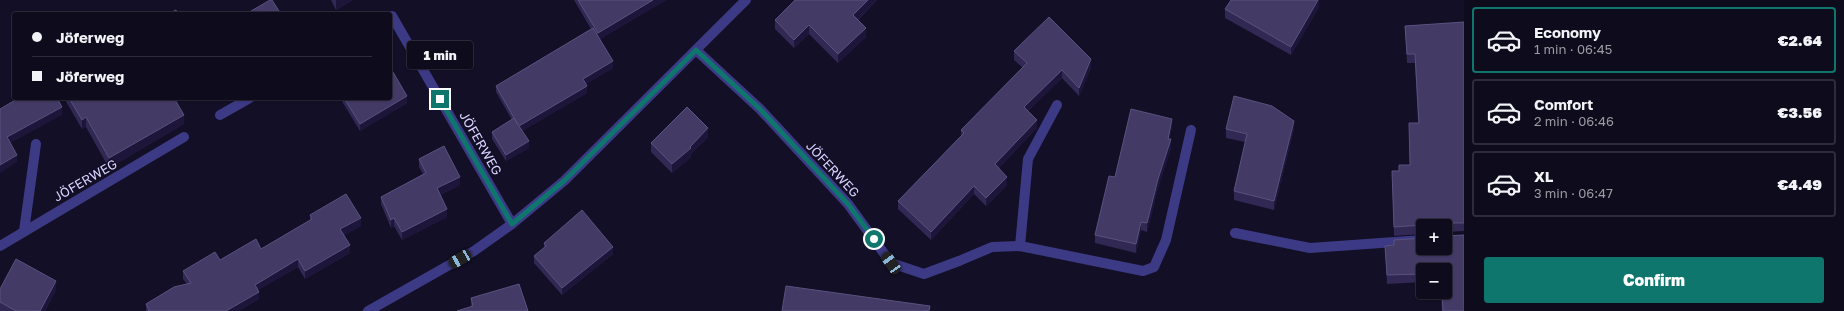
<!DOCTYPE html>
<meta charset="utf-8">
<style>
:root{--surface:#0e0b1c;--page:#171425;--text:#f1f3f6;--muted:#9b9ba3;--line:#2e2b3b;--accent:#0f766e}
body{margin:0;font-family:"Golos Text",sans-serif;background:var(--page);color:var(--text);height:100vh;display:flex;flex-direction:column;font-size:15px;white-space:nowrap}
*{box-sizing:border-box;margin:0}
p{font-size:13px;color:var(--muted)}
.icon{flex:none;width:22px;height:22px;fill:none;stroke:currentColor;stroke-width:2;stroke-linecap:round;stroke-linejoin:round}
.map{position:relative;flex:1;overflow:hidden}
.details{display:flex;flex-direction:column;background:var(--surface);width:380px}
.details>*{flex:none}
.guide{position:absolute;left:12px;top:12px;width:380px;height:88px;border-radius:4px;box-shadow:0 1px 3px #0004,0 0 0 1px var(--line);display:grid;align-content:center;height:88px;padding:0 20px;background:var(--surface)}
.buttons{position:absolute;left:1416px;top:219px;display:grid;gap:8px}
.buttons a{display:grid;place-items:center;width:36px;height:36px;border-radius:4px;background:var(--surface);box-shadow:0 1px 3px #0004,0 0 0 1px var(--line);font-size:20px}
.end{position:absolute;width:18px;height:18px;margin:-9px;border:5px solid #0f766e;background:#fff;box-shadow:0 0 0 2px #fff}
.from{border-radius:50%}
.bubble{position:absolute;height:28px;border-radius:4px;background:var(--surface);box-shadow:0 1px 3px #0004,0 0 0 1px var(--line);font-size:13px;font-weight:800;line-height:28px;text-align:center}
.car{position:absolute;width:12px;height:24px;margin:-12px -6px;border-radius:5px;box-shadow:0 0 3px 1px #0007;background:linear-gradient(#222 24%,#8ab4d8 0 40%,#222 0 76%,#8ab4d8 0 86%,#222 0)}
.guide b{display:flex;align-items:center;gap:14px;height:38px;font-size:15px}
.guide b+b{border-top:1px solid var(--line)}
.guide i{width:10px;height:10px;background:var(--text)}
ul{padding:7px 0 0;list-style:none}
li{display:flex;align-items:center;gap:12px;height:66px;margin:0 8px 6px;padding:0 12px;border:2px solid var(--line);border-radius:4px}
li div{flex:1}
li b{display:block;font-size:15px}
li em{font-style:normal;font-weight:800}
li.current{border-color:var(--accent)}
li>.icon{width:36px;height:36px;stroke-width:1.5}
.action{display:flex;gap:8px;margin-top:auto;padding:8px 20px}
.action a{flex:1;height:46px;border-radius:4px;background:var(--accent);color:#fff;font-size:16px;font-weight:800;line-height:46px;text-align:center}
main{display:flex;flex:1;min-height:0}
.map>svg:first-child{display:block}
</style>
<main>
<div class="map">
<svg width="1464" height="311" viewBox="0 0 1464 311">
<rect width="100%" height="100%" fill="#130f26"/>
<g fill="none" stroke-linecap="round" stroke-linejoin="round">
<!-- service -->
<g stroke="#3d3a85" stroke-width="10">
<polyline points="24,231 36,144"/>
<polyline points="1235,233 1310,248 1423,240"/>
<polyline points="1020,246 1028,159 1057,105"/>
<polyline points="959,261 992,247 1020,246 1143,271 1154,267 1166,240 1191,130"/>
</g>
<!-- minor -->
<g stroke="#3d3a85" stroke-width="10">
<polyline points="390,17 392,16 512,224"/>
<polyline points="696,50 760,109 848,204 891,263 924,274 959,261"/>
<polyline points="220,115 250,98"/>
<polyline points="0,246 184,137"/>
<polyline points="368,311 474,251 512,224 564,181 746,0"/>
</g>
</g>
<!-- wall -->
<g fill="#312854">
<polygon points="331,0 353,0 336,10"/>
<polygon points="574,0 666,0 600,39 613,68 586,84 587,93 522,131 529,148 506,161 492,139 492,132 512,120 496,92 496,86 591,29"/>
<polygon points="795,0 877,0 858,20 866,37 838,63 809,34 794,48 775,29 775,20"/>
<polygon points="1319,0 1319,7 1291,55 1225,18 1225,9"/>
<polygon points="1464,22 1464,231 1445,232 1445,226 1423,226 1423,234 1394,236 1392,171 1399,171 1410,165 1418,123 1415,63 1407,63 1405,26"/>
<polygon points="1014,51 1091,68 1079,96 1062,78 1028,111 1037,128 999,168 1007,185 986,206 974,194 931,240 898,209 898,201 961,136 961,130 1023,68 1014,60"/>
<polygon points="64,98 174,98 184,124 109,168 86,127 82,129"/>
<polygon points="340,98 390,98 407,103 360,131"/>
<polygon points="1172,127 1169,139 1171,148 1158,188 1147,232 1141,230 1136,253 1095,243 1095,235 1115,177"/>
<polygon points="1226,129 1294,129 1274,210 1234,200 1234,191 1245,142 1226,138"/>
<polygon points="708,137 691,154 691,157 672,173 651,152 651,143"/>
<polygon points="419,159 460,185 440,195 447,217 402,240 394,226 391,228 381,204 381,197 423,174 419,167"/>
<polygon points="310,215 361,226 344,235 350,253 305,279 298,267 258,290 259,299 239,311 146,311 146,304 187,284 183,279 183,271 261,249 310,221"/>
<polygon points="544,243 613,254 562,295 534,263 534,256 544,248"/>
<polygon points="1394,245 1445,248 1464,311 1442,311 1441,292 1445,292 1445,270 1423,270 1423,282 1387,284 1385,246"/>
<polygon points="0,289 56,290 45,311 0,311"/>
<polygon points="471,298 528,311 471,307"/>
</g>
<!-- shaded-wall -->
<g fill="#1d163a">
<polygon points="336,0 353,0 336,10"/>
<polygon points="653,0 666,0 598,40 598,33"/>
<polygon points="868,0 877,0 853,24 853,15"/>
<polygon points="1318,0 1319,0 1319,7 1291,55 1291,47"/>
<polygon points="809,25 809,34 794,48 794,40"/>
<polygon points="866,28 866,37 838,63 838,54"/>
<polygon points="1091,59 1091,68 1079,96 1079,88"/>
<polygon points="613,61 613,68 583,86 583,79"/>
<polygon points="1062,70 1062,78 1024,115 1024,107"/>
<polygon points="587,86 587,93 519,133 519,126"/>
<polygon points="407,96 407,103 360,131 360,124"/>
<polygon points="62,107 62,115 7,145 7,137"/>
<polygon points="184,115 184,124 109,168 109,158"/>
<polygon points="86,117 86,127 82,129 82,120"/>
<polygon points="1172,119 1172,127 1168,147 1168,139"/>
<polygon points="1037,120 1037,128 995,172 995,164"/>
<polygon points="1294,121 1294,129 1274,210 1274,201"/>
<polygon points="708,128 708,137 691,154 691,157 672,173 672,164"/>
<polygon points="1171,139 1171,148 1158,188 1147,232 1147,223 1158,179"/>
<polygon points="529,141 529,148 506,161 506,155"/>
<polygon points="17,155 17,162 0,173 0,165"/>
<polygon points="460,177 460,185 437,196 437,188"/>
<polygon points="1007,177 1007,185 986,206 986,198"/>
<polygon points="974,186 974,194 931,240 931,232"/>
<polygon points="447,209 447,217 402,240 402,232"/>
<polygon points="361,218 361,226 340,237 340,229"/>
<polygon points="394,218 394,226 391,228 391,220"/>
<polygon points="1141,222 1141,230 1136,253 1136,244"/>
<polygon points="1444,223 1444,226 1439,226"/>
<polygon points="350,245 350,253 305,279 305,271"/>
<polygon points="613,247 613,254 562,295 562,288"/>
<polygon points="298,259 298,267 255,292 255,285"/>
<polygon points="56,281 56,290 45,311 40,311"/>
<polygon points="259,292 259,299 239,311 226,311"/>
</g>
<!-- building -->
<g fill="#433a66" stroke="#5a527e">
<polygon points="270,0 272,0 281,14 246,14"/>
<polygon points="578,0 653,0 598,33"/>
<polygon points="795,0 868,0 853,15 866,28 838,54 809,25 794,40 775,20"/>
<polygon points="1231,0 1318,0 1291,47 1225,9"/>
<polygon points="176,10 178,14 168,14"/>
<polygon points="1049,17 1091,59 1079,88 1062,70 1024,107 1037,120 995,164 1007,177 986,198 974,186 931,232 898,201 964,133 961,130 1027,63 1014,51"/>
<polygon points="1464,22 1464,223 1444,223 1439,226 1426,226 1423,225 1394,227 1392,171 1399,171 1399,165 1410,165 1409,123 1419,123 1415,54 1407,54 1405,26"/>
<polygon points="593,28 613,61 583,79 587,86 519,126 529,141 506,155 492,132 514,118 518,125 496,86"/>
<polygon points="390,67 407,96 360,124 344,98 390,98"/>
<polygon points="1234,96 1272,106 1294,121 1274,201 1234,191 1247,134 1226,129"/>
<polygon points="19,98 57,98 62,107 7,137 17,155 0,165 0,109"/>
<polygon points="69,98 174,98 184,115 109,158 86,117 82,120"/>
<polygon points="687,107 708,128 690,147 691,148 672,164 651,143"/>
<polygon points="1131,109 1172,119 1168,139 1171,139 1158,179 1147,223 1141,222 1136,244 1095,235 1109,176 1115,177"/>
<polygon points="444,146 460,177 437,188 447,209 402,232 394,218 391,220 381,197 426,173 419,159"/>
<polygon points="346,194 361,218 340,229 350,245 305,271 298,259 255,285 259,292 226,311 148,311 149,310 146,304 174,287 191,283 183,271 215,252 220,260 256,239 261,249 312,219 310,215"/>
<polygon points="582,210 613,247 562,288 534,256 546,246 544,243"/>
<polygon points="1464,235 1464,311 1443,311 1442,292 1445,292 1445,270 1423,270 1423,274 1387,275 1385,246 1394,245 1394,240 1423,238 1423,248 1445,248 1445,236"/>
<polygon points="16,259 56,281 40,311 16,311 0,302 0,289"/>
<polygon points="519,284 528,311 457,311 473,306 471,298"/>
<polygon points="786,286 930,306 929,311 782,311"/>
</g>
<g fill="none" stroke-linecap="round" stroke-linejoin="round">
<!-- route -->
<polyline stroke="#0f766e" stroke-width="5" points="440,99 512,224 564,181 696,50 760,109 848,204 874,239"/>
</g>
<g text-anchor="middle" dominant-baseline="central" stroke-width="3" stroke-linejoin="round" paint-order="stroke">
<!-- street labels -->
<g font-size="13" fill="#d9d4ff" stroke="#130f26">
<text transform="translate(481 143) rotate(60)">JÖFERWEG</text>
<text transform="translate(833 169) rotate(47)">JÖFERWEG</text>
<text transform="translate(85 180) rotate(-30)">JÖFERWEG</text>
</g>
</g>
</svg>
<div class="buttons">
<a>+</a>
<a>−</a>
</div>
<i class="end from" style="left:874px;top:239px"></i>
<i class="end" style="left:440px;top:99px"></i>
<div class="bubble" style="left:407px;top:41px;width:66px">1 min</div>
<i class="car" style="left:460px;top:259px;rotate:240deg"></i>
<i class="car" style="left:891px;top:263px;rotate:325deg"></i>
<div class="guide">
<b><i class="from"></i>Jöferweg</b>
<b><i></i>Jöferweg</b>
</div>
</div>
<section class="details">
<ul>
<li class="current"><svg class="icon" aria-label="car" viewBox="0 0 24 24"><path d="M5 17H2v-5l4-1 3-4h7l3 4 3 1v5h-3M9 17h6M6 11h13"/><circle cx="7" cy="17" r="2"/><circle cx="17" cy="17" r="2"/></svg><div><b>Economy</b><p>1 min · 06:45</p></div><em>€2.64</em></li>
<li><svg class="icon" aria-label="car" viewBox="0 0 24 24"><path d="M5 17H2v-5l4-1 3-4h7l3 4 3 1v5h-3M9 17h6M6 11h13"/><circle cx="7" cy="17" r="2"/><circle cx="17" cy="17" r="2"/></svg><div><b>Comfort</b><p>2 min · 06:46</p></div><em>€3.56</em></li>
<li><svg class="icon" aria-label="car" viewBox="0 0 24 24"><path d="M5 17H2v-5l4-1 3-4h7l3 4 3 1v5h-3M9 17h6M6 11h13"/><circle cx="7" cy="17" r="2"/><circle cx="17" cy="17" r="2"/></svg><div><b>XL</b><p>3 min · 06:47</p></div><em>€4.49</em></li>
</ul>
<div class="action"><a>Confirm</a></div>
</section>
</main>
